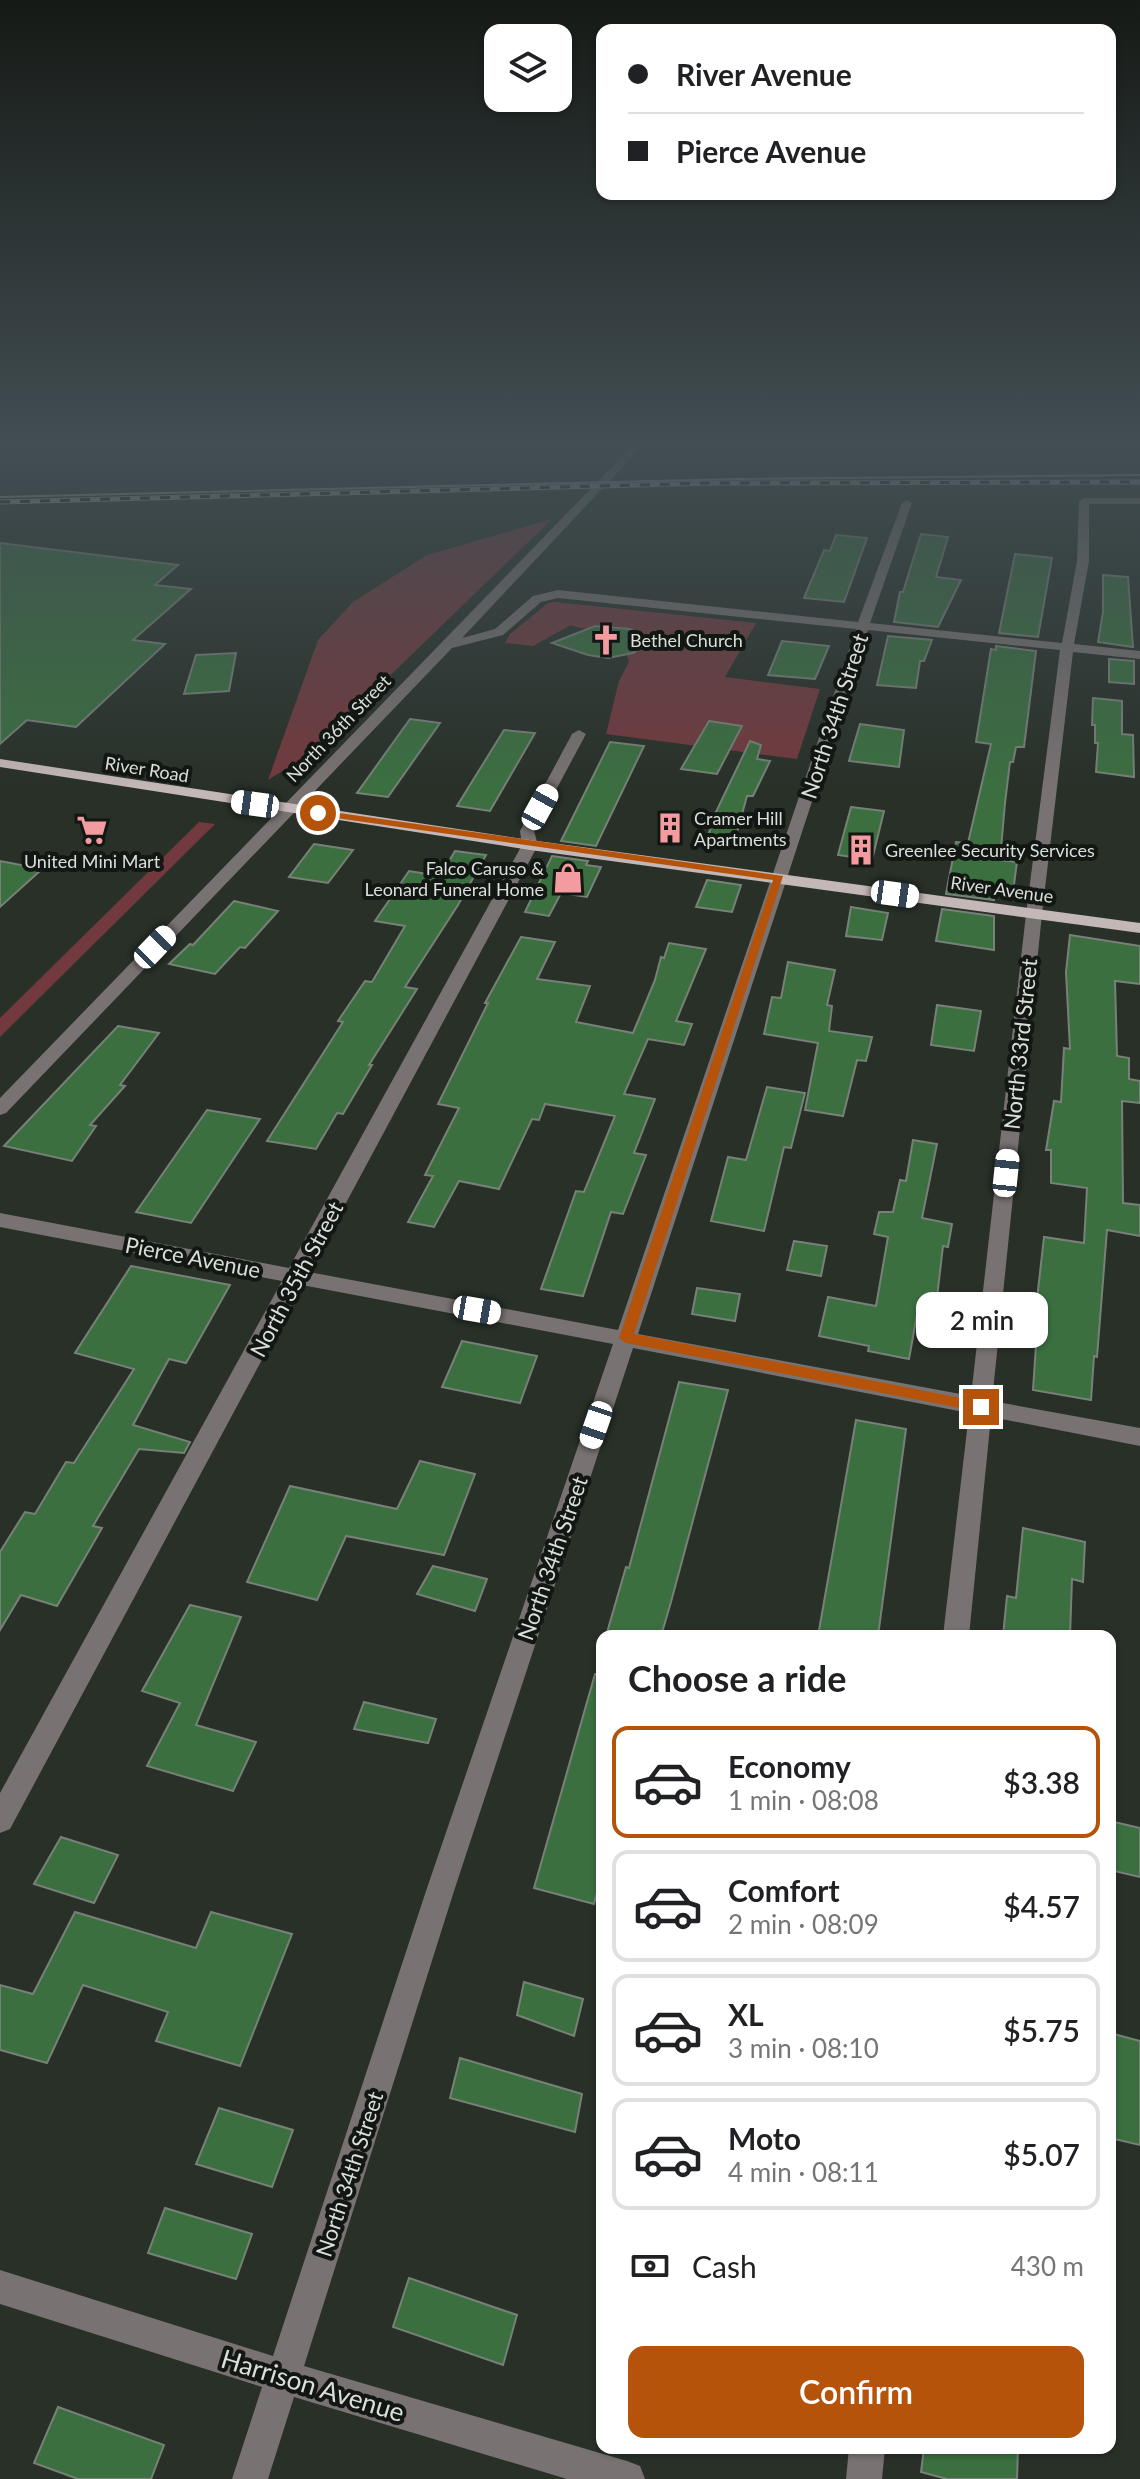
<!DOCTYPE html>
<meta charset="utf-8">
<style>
:root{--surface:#fff;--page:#f6f6f6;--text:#202124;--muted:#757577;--line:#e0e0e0;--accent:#b45309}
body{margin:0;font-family:Lato,sans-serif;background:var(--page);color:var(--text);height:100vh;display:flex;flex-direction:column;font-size:30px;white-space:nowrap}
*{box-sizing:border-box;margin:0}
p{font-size:26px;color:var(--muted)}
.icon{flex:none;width:44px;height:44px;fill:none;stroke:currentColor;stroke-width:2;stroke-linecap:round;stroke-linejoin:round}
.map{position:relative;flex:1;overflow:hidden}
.details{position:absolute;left:596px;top:1630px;width:520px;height:824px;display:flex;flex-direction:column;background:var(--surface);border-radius:16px;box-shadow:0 2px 6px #0004}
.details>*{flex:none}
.hud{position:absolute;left:596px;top:24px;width:520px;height:176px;border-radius:16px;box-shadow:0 2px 6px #0004;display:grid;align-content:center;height:176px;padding:0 32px;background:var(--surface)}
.fabs{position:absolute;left:484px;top:24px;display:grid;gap:16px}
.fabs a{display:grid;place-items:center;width:88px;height:88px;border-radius:16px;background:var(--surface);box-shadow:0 2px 6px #0004;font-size:40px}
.end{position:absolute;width:36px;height:36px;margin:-18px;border:10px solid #b45309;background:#fff;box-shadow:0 0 0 4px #fff}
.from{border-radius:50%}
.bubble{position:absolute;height:56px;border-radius:16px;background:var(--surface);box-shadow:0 2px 6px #0004;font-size:26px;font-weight:600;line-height:56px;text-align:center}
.car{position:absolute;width:24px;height:48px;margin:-24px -12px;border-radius:10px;box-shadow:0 0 6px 2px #0007;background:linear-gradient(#fff 24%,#345 0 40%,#fff 0 76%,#345 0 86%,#fff 0)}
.hud b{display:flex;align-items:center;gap:28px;height:76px;font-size:30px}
.hud b+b{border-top:2px solid var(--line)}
.hud i{width:20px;height:20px;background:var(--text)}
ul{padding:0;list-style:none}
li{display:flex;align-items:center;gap:24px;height:112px;margin:0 16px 12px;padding:0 16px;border:4px solid var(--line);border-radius:16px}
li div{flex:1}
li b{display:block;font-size:30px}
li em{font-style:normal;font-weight:600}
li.active{border-color:var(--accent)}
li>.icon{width:72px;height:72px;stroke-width:1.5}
h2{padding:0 32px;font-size:36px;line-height:96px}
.pay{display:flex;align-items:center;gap:20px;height:88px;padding:0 32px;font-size:30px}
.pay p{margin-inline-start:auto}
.button{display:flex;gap:16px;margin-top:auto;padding:16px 32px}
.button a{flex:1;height:92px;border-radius:16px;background:var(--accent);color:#fff;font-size:32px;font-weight:600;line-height:92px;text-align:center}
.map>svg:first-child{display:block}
</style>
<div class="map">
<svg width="1140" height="2479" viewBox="0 0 1140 2479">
<rect width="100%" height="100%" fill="#283028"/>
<!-- green -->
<g fill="#723a3e">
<polygon points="552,519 308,755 268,780 318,640 353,602 427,555"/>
<path d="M555 602 756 623 725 677 820 689 797 759 606 734 619 681 629 662 627 655 633 653 630 629C611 626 585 632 571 625L533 646 505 643 510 634 548 603Z"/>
<polygon points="199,822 215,824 0,1037 0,1018"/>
</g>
<!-- building -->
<g fill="#3b6f40" stroke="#788178" stroke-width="2">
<polygon points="921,534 948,537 936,577 961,580 938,627 894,622 900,592 903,592"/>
<polygon points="836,535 867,538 844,602 804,598 824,550 830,551"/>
<polygon points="0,543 178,565 155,585 191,589 133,640 165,644 76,727 27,720 0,744"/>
<polygon points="1015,554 1052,558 1038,637 999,633"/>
<polygon points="1103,575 1128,577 1133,647 1098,642 1103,612"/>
<polygon points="595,626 630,629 651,641 633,653 608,658 588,655 552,643"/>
<polygon points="888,636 932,640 924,661 920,661 916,688 877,685"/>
<polygon points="782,641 829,646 815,679 768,675"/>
<polygon points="996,646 1036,651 1024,747 1016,747 1013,762 1010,762 1005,803 1000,860 1017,862 1013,892 994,889 994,900 946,894 956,842 968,843 991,744 976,742 991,649 996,650"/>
<polygon points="236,653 229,691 184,694 196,655"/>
<polygon points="1109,659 1134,661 1134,684 1109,682"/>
<polygon points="1093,698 1122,701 1122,734 1133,735 1134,777 1096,772 1098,743 1095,743 1095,725 1092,725"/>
<polygon points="410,719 440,723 388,797 357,793"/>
<polygon points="709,721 742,726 717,774 681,769"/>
<polygon points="860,724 904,730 899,767 849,761"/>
<polygon points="504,730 535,733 490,811 457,806"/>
<polygon points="750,741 761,745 757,759 770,761 753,796 747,796 733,847 706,843 714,816"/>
<polygon points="610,742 644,746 596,846 561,841"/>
<polygon points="851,807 884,811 872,860 838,855"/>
<polygon points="314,844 353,850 328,883 289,877"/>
<polygon points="455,851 486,855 458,905 405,987 417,989 369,1065 372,1065 343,1114 337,1113 316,1149 267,1141 343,1022 338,1021 365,981 372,982 405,926 375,921 409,871 440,876"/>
<polygon points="552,856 588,861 586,865 601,867 587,897 561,893 549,916 525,912"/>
<polygon points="0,861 42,869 0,907"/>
<polygon points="707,880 741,885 732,912 696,907"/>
<polygon points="234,901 278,911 245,948 240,947 215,974 169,964 190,944 193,945"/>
<polygon points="851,907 888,913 882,940 846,936"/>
<polygon points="942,909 994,916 994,950 936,941"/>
<polygon points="1070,935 1140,946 1140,984 1115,981 1117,1056 1129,1058 1129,1079 1140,1081 1140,1103 1122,1101 1123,1203 1140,1205 1140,1236 1107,1230 1097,1357 1094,1356 1091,1400 1033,1390 1036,1345 1032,1344 1044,1237 1084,1243 1087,1188 1051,1183 1051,1150 1046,1150 1054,1101 1061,1102 1064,1048 1070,1049 1066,972"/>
<polygon points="521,937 555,942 537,979 590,986 576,1022 633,1033 655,980 661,957 664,958 669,943 706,949 676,1021 692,1024 684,1045 648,1039 624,1094 655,1099 634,1153 646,1155 623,1214 611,1212 583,1296 541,1289 576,1191 584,1192 615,1116 545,1104 539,1120 532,1119 499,1189 459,1181 434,1227 408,1222 433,1176 425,1175 459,1108 438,1104 488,1003 485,1003"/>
<polygon points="788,962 835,970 827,1005 832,1006 829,1031 872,1037 866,1061 857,1060 843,1116 805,1110 818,1043 764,1034 772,997 781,998"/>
<polygon points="937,1005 981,1011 974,1051 931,1045"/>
<polygon points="118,1026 159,1033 120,1085 125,1086 90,1125 96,1126 72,1161 4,1146"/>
<polygon points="767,1087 805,1093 791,1148 784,1147 764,1231 711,1221 728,1157 746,1160"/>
<polygon points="207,1110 260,1119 191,1223 136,1212"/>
<polygon points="913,1140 937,1144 922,1218 952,1224 948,1247 943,1246 936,1306 919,1303 909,1359 868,1351 869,1346 819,1336 828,1297 876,1306 888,1237 874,1234 879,1212 893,1212 900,1180 906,1181"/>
<polygon points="794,1241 827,1246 821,1276 787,1270"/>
<polygon points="131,1266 230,1285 186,1363 169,1359 133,1425 190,1442 184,1453 139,1449 93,1526 102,1528 57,1606 21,1595 0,1630 0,1552 25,1512 35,1514 66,1462 74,1463 134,1369 75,1353"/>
<polygon points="697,1288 740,1294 735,1321 692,1314"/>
<polygon points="462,1341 537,1356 520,1403 442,1387"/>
<polygon points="679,1382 728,1390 671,1602 661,1636 606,1636 626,1567 629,1568"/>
<polygon points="856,1420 906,1429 878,1636 818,1636"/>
<polygon points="420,1461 475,1474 444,1555 346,1536 317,1600 247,1582 290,1486 397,1509"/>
<polygon points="1023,1528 1085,1542 1083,1582 1072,1579 1070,1636 1003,1636 1007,1596 1016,1598"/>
<polygon points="433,1566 487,1579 475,1611 417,1594"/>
<polygon points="190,1605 241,1617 196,1725 256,1742 233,1791 147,1766 180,1703 142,1691"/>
<polygon points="595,1674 602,1675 602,1872 594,1904 534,1888"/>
<polygon points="364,1702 436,1719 428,1743 354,1729"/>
<polygon points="1110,1821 1140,1828 1140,1877 1110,1870"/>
<polygon points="61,1837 118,1855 94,1903 34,1884"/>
<polygon points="75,1912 196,1948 211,1912 292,1934 240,2066 156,2041 168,2012 83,1985 47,2063 0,2050 0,1985 33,1994"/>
<polygon points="524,1982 583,1999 574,2036 517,2015"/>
<polygon points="1110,2033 1140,2041 1140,2145 1110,2138"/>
<polygon points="460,2058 582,2094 575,2132 450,2098"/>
<polygon points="219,2108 293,2130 272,2187 196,2164"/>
<polygon points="165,2208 252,2234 236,2279 148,2253"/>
<polygon points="409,2278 517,2315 503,2365 393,2327"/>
<polygon points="58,2407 164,2445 151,2479 78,2479 34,2463"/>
<polygon points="924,2448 1018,2448 1017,2479 947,2479 921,2472"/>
</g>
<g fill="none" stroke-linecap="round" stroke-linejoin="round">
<!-- minor -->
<g fill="#797272" fill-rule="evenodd">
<path d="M634 444H644L462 638 495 629 533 596 558 590 858 622 902 503 907 500 912 503 870 623 1062 643 1077 561 1079 501 1084 498H1140V504H1089V561L1074 644 1140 651V659L1073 652 1042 914 992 1401 1140 1428V1446L991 1417 969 1636H943L969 1413 633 1348 454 1891 304 2366 627 2461 640 2466 645 2479H567L294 2397 268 2479H232L262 2387 0 2304V2270L273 2356 426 1891 613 1344 302 1285 10 1829 0 1833V1793L282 1281 0 1227V1213L289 1268 522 845 520 831 572 734 579 730 586 734 534 831 538 845 309 1272 618 1330 856 629 558 598 541 602 503 635 452 648 6 1113 0 1115V1098ZM868 630 1060 650 1026 914 971 1396 638 1334Z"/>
<polygon points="849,2448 885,2448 882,2479 846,2479"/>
</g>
<!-- major -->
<polygon fill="#c4b7b7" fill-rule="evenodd" points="0,759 530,840 1140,923 1140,933 530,850 0,767"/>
<!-- tram -->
<polyline stroke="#aeb4ae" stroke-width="2" points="0,497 735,479 1140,475"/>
<!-- rail casing -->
<g stroke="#aeb4ae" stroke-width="5">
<polyline id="rail" points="0,502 712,483 1140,482"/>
</g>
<!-- rail -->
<use href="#rail" stroke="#131713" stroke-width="3" stroke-dasharray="10" stroke-linecap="butt"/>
</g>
<!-- sky -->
<linearGradient id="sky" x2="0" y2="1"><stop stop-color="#161a16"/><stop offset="0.56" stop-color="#424e53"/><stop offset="1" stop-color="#424e53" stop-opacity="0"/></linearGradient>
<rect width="1140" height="791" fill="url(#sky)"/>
<!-- route -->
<polygon fill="#b45309" points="318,810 783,876 634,1334 981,1402 988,1407 986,1411 981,1412 626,1343 619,1338 773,880 315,815"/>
<!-- icons -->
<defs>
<g id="church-bare" transform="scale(2.4)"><path d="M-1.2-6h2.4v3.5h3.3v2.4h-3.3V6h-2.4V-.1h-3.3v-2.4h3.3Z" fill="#f49b9f" stroke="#131713" stroke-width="2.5" paint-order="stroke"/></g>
<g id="building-bare" transform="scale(2.4)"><path d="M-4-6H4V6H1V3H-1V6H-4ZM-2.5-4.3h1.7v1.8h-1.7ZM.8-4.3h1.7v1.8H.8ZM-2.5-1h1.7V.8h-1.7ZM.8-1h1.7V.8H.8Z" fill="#f49b9f" stroke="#131713" stroke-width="2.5" paint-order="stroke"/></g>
<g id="supermarket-bare" transform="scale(2.4)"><path d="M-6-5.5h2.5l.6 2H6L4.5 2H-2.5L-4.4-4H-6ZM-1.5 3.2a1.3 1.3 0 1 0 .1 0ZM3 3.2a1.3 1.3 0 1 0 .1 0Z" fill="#f49b9f" stroke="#131713" stroke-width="2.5" paint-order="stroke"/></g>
<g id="shop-bare" transform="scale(2.4)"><path d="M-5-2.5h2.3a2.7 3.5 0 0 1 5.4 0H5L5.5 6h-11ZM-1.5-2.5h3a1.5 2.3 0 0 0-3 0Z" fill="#f49b9f" stroke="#131713" stroke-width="2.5" paint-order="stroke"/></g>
</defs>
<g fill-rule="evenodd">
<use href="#church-bare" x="606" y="640"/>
<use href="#building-bare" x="670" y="828"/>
<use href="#supermarket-bare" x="92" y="830"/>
<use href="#building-bare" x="861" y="850"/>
<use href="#shop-bare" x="568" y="878"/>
</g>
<g text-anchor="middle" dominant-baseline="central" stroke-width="8" stroke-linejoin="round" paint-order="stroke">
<!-- far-poi labels -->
<g font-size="18" fill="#dadfda" stroke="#131713" text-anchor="start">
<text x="630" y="640">Bethel Church</text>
<text x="694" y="818">Cramer Hill<tspan x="694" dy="21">Apartments</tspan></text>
<text x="885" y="850">Greenlee Security Services</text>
<text x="92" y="861" text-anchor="middle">United Mini Mart</text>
<text x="544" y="868" text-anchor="end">Falco Caruso &amp;<tspan x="544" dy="21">Leonard Funeral Home</tspan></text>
</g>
<!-- far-street labels -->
<g font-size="18" fill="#dadfda" stroke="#131713">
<text transform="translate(338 728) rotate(-46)">North 36th Street</text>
<text transform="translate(147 769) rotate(9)">River Road</text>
<text transform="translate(1002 889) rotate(8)">River Avenue</text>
</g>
<!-- street labels -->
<g font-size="22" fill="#dadfda" stroke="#131713">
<text transform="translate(834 716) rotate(-72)">North 34th Street</text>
<text transform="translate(1020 1044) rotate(-84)">North 33rd Street</text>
<text transform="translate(193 1257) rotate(11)">Pierce Avenue</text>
<text transform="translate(296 1279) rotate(-62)">North 35th Street</text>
<text transform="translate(552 1558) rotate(-71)">North 34th Street</text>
<text transform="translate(349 2174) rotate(-72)">North 34th Street</text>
</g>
<!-- near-street labels -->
<g font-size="26" fill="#dadfda" stroke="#131713">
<text transform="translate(313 2385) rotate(17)">Harrison Avenue</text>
</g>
</g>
</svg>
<div class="fabs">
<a><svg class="icon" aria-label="layers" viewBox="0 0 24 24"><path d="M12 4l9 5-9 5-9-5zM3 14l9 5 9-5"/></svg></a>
</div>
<i class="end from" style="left:318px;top:813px"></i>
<i class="end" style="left:981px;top:1407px"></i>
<div class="bubble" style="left:916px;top:1292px;width:132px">2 min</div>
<i class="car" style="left:255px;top:804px;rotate:278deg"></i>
<i class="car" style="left:540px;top:807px;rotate:29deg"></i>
<i class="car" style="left:895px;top:894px;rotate:98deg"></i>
<i class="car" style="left:155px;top:947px;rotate:44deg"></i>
<i class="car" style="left:1006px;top:1173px;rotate:6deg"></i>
<i class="car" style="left:477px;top:1310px;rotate:100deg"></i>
<i class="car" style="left:596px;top:1425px;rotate:199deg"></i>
<div class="hud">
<b><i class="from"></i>River Avenue</b>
<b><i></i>Pierce Avenue</b>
</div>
<section class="details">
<h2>Choose a ride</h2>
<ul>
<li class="active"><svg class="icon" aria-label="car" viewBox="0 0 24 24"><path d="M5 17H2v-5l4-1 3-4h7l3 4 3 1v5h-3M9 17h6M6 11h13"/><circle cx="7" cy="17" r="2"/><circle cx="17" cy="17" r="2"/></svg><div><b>Economy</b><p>1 min · 08:08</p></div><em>$3.38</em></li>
<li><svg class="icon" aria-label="car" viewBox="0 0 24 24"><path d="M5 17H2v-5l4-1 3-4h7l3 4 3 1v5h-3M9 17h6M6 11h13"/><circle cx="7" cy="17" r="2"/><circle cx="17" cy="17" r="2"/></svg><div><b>Comfort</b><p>2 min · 08:09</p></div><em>$4.57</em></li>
<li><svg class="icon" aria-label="car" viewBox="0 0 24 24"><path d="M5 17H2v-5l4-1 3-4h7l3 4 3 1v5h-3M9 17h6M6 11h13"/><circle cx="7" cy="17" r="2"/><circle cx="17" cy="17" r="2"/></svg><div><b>XL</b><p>3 min · 08:10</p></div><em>$5.75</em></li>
<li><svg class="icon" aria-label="car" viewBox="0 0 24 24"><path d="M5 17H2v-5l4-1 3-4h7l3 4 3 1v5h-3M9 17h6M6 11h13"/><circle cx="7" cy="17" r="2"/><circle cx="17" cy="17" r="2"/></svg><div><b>Moto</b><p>4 min · 08:11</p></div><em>$5.07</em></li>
</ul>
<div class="pay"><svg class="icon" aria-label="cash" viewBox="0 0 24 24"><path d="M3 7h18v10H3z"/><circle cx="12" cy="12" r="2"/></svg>Cash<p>430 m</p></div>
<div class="button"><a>Confirm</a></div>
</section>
</div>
